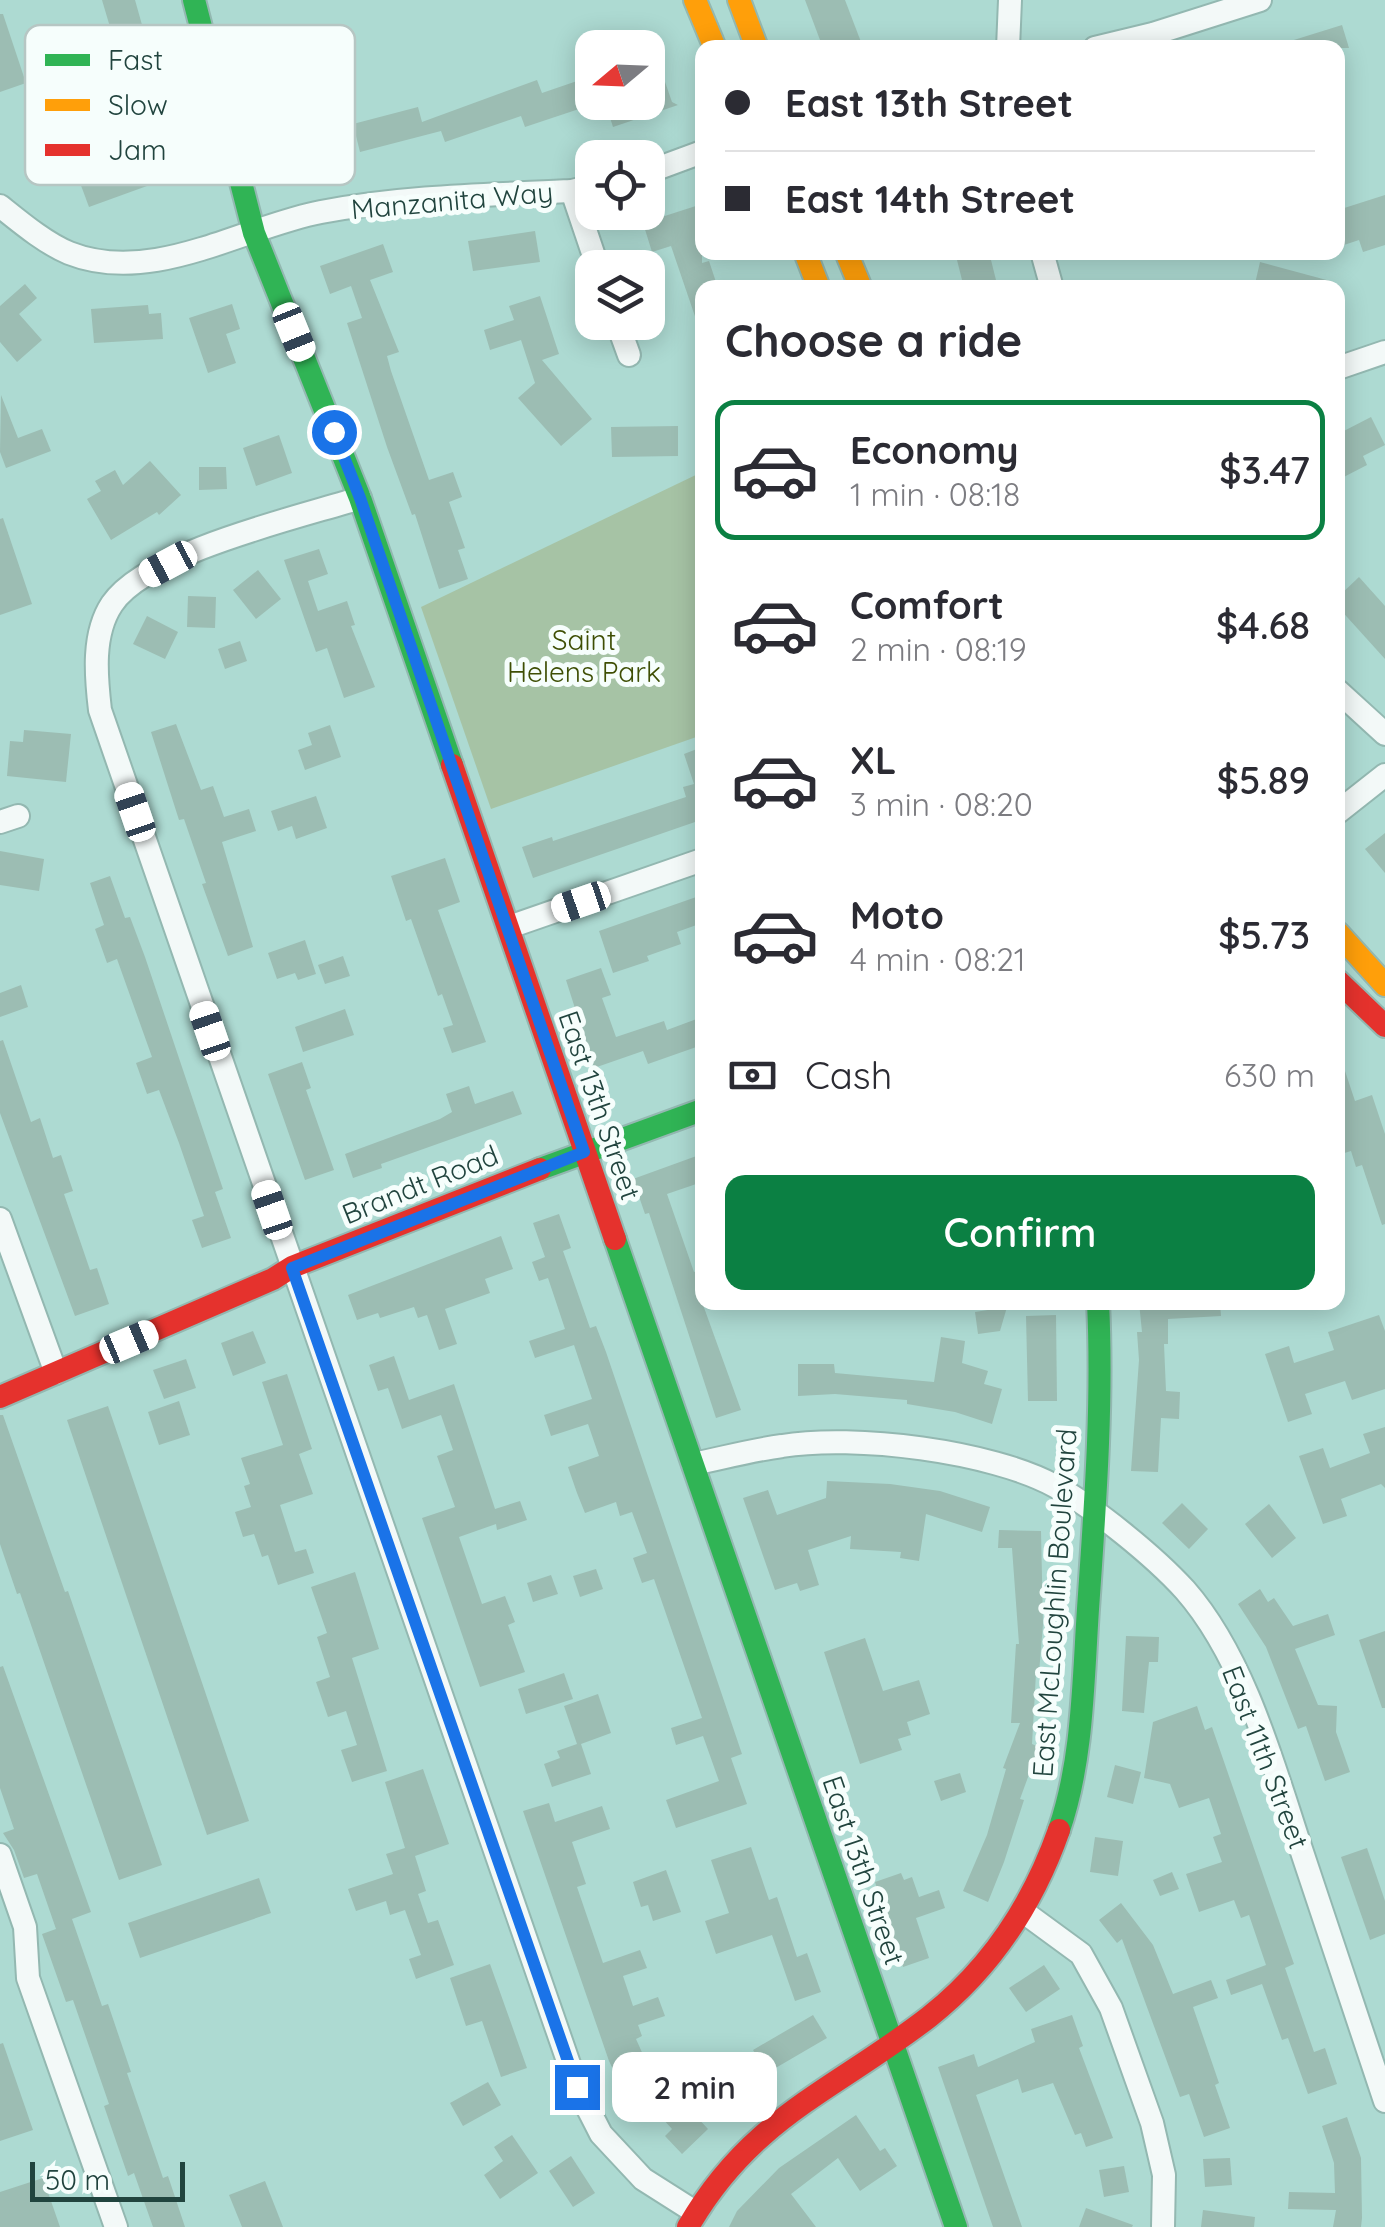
<!DOCTYPE html>
<meta charset="utf-8">
<style>
:root{--surface:#fff;--page:#f2f2f3;--text:#2b2b33;--muted:#7c7c81;--line:#e1e1e2;--accent:#0b8043}
body{margin:0;font-family:Quicksand,sans-serif;background:var(--page);color:var(--text);height:100vh;display:flex;flex-direction:column;font-size:38px;white-space:nowrap}
*{box-sizing:border-box;margin:0}
p{font-size:32px;color:var(--muted)}
.icon{flex:none;width:55px;height:55px;fill:none;stroke:currentColor;stroke-width:2;stroke-linecap:round;stroke-linejoin:round}
.map{position:relative;flex:1;overflow:hidden}
.panel{position:absolute;left:695px;top:280px;width:650px;height:1030px;display:flex;flex-direction:column;background:var(--surface);border-radius:20px;box-shadow:0 5px 25px #0003}
.panel>*{flex:none}
.top-card{position:absolute;left:695px;top:40px;width:650px;height:220px;border-radius:20px;box-shadow:0 5px 25px #0003;display:grid;align-content:center;height:220px;padding:0 30px;background:var(--surface)}
.needle{width:65px;rotate:251deg}
.controls{position:absolute;left:575px;top:30px;display:grid;gap:20px}
.controls a{display:grid;place-items:center;width:90px;height:90px;border-radius:20px;background:var(--surface);box-shadow:0 5px 25px #0003;font-size:50px}
.scale{position:absolute;left:30px;bottom:25px;width:155px;box-sizing:border-box;padding-left:10px;border:5px solid #21443e;border-top:0;font-size:28px;line-height:35px;white-space:nowrap;color:#21443e;-webkit-text-stroke:8px #f6fefc;paint-order:stroke}
.end{position:absolute;width:45px;height:45px;margin:-22px;border:12px solid #1a73e8;background:#fff;box-shadow:0 0 0 5px #fff}
.from{border-radius:50%}
.bubble{position:absolute;height:70px;border-radius:20px;background:var(--surface);box-shadow:0 5px 25px #0003;font-size:32px;font-weight:600;line-height:70px;text-align:center}
.car{position:absolute;width:30px;height:60px;margin:-30px -15px;border-radius:12px;box-shadow:0 0 8px 2px #0007;background:linear-gradient(#fff 24%,#345 0 40%,#fff 0 76%,#345 0 86%,#fff 0)}
.top-card b{display:flex;align-items:center;gap:35px;height:95px;font-size:38px}
.top-card b+b{border-top:2px solid var(--line)}
.top-card i{width:25px;height:25px;background:var(--text)}
ul{padding:0;list-style:none}
li{display:flex;align-items:center;gap:30px;height:140px;margin:0 20px 15px;padding:0 10px;border:5px solid transparent;border-radius:20px}
li div{flex:1}
li b{display:block;font-size:38px}
li em{font-style:normal;font-weight:600}
li.selected{border-color:var(--accent)}
li>.icon{width:90px;height:90px;stroke-width:1.5}
h2{padding:0 30px;font-size:45px;line-height:120px}
.pay{display:flex;align-items:center;gap:25px;height:110px;padding:0 30px;font-size:38px}
.pay p{margin-inline-start:auto}
.action{display:flex;gap:20px;margin-top:auto;padding:20px 30px}
.action a{flex:1;height:115px;border-radius:20px;background:var(--accent);color:#fff;font-size:40px;font-weight:600;line-height:115px;text-align:center}
.map>svg:first-child{display:block}
</style>
<div class="map">
<svg width="1385" height="2227" viewBox="0 0 1385 2227">
<rect width="100%" height="100%" fill="#addad2"/>
<!-- green -->
<polygon fill="#a6c3a5" points="702,472 702,735 491,809 421,607"/>
<!-- building -->
<g fill="#9cbdb3">
<polygon points="102,0 135,0 148,46 118,54"/>
<polygon points="805,0 845,0 861,42 846,48 823,48"/>
<polygon points="0,14 3,14 26,83 0,92"/>
<polygon points="1342,25 1349,48 1281,48 1281,44"/>
<polygon points="664,79 672,102 678,105 613,127 605,102 648,102 648,84"/>
<polygon points="537,80 542,93 580,80 588,106 525,127 521,116 445,142 441,131 360,152 353,124 418,107 422,122"/>
<polygon points="146,147 158,182 89,207 76,172"/>
<polygon points="1385,195 1385,245 1363,252 1359,240 1338,247 1338,210"/>
<polygon points="702,204 702,263 709,261 718,288 702,288 702,330 700,331 671,246 652,252 643,223"/>
<polygon points="535,231 540,262 473,271 468,241"/>
<polygon points="383,244 393,272 370,280 399,352 387,356 391,371 429,480 453,472 462,497 449,502 465,548 458,550 468,579 439,589 415,514 412,515 387,447 347,323 362,318 351,286 330,294 320,266"/>
<polygon points="955,252 989,252 998,288 964,288"/>
<polygon points="1260,262 1334,282 1333,288 1254,288"/>
<polygon points="25,284 37,298 19,314 42,340 17,362 0,342 0,306"/>
<polygon points="540,296 559,354 542,360 592,419 561,446 518,398 535,383 521,340 490,350 484,330 514,320 509,306"/>
<polygon points="232,304 240,329 226,334 236,363 208,373 189,318"/>
<polygon points="148,305 149,314 161,313 163,339 94,343 91,309"/>
<polygon points="1,395 18,438 42,429 51,451 6,468 0,452"/>
<polygon points="1371,417 1385,445 1363,456 1367,465 1338,480 1338,434"/>
<polygon points="678,426 678,456 612,457 611,427"/>
<polygon points="279,435 292,473 256,486 243,448"/>
<polygon points="150,461 181,495 159,515 157,512 111,540 87,499 101,491 95,481 115,470 123,485"/>
<polygon points="199,467 226,467 227,489 199,490"/>
<polygon points="3,518 32,604 0,615 0,519"/>
<polygon points="319,549 328,574 308,581 318,611 347,601 355,625 351,626 375,687 344,698 327,648 316,652 284,560"/>
<polygon points="258,570 281,599 256,619 233,590"/>
<polygon points="1359,577 1385,606 1385,659 1338,607 1338,597"/>
<polygon points="188,596 216,597 215,628 187,627"/>
<polygon points="147,616 178,632 165,659 133,644"/>
<polygon points="240,641 247,661 225,669 218,649"/>
<polygon points="176,724 201,790 213,786 224,817 249,809 256,831 222,842 253,947 228,956 202,884 206,883 184,819 179,820 151,732"/>
<polygon points="330,725 341,757 305,770 298,750 312,745 308,733"/>
<polygon points="24,730 71,734 66,782 7,776 10,741 23,742"/>
<polygon points="702,747 702,837 700,837 695,822 533,878 522,847 552,837 553,841 686,797 683,787 694,784 684,754"/>
<polygon points="316,796 327,828 296,839 292,826 278,831 271,811"/>
<polygon points="1385,833 1385,873 1365,849"/>
<polygon points="0,851 44,859 39,891 0,885"/>
<polygon points="445,858 460,902 438,910 486,1042 452,1053 443,1028 453,1025 442,994 438,996 411,919 406,921 391,876"/>
<polygon points="110,876 125,918 130,917 145,957 223,1189 215,1192 231,1238 202,1248 192,1220 204,1216 179,1143 159,1090 147,1094 136,1063 152,1057 117,959 107,963 95,929 104,925 90,883"/>
<polygon points="702,895 702,923 677,932 681,944 647,956 649,961 613,973 599,931"/>
<polygon points="305,940 316,974 298,980 295,973 277,979 268,953"/>
<polygon points="343,956 350,976 325,984 318,965"/>
<polygon points="601,968 611,995 602,998 616,1037 664,1021 667,1030 702,1017 702,1045 648,1064 643,1051 594,1068 566,980"/>
<polygon points="21,985 28,1007 0,1017 0,993"/>
<polygon points="345,1009 354,1035 303,1052 295,1027"/>
<polygon points="3,1040 31,1122 40,1118 53,1158 61,1155 73,1191 64,1194 90,1270 97,1268 109,1304 75,1316 0,1113 0,1041"/>
<polygon points="1340,1056 1355,1101 1372,1095 1385,1134 1385,1224 1382,1225 1362,1165 1356,1167 1351,1151 1338,1155 1338,1057"/>
<polygon points="302,1062 311,1088 306,1090 334,1170 305,1180 268,1074"/>
<polygon points="469,1086 475,1104 513,1091 522,1114 381,1164 382,1168 353,1178 345,1154 440,1119 452,1112 446,1094"/>
<polygon points="702,1154 702,1182 667,1194 694,1272 702,1269 702,1302 741,1410 716,1418 649,1213 645,1214 633,1179"/>
<polygon points="559,1214 571,1248 563,1251 590,1328 596,1326 606,1352 742,1754 731,1758 747,1804 676,1828 666,1800 719,1781 703,1736 676,1745 671,1728 702,1718 654,1579 642,1583 633,1558 647,1553 632,1512 620,1516 616,1502 585,1513 577,1493 568,1467 599,1456 588,1424 551,1436 544,1415 592,1399 574,1345 535,1358 529,1341 565,1329 548,1278 539,1281 532,1262 545,1257 533,1223"/>
<polygon points="501,1236 513,1269 485,1279 490,1293 445,1309 457,1344 439,1350 427,1315 418,1318 414,1307 380,1318 378,1313 357,1320 348,1295"/>
<polygon points="1139,1302 1220,1302 1221,1316 1168,1319 1168,1344 1164,1344 1166,1391 1180,1392 1179,1419 1161,1418 1158,1472 1131,1471 1139,1360 1137,1332 1142,1332"/>
<polygon points="1007,1307 1000,1331 978,1334 975,1312"/>
<polygon points="1056,1315 1057,1401 1028,1401 1026,1316"/>
<polygon points="1379,1315 1385,1331 1385,1389 1352,1400 1345,1381 1305,1394 1312,1414 1288,1422 1265,1354 1289,1346 1294,1363 1334,1350 1328,1332"/>
<polygon points="253,1331 266,1363 233,1376 221,1343"/>
<polygon points="941,1337 965,1341 962,1363 988,1371 984,1384 1002,1389 992,1424 955,1412 907,1404 907,1400 835,1394 798,1396 798,1364 834,1364 835,1373 934,1382"/>
<polygon points="394,1356 409,1400 454,1384 495,1509 520,1501 527,1520 497,1530 496,1524 459,1537 482,1604 505,1596 515,1622 508,1625 525,1672 480,1687 422,1518 455,1507 437,1456 453,1450 441,1415 402,1429 388,1388 378,1391 369,1365"/>
<polygon points="186,1359 196,1388 164,1399 153,1370"/>
<polygon points="287,1374 312,1449 299,1454 313,1494 280,1505 295,1552 306,1549 314,1573 278,1585 268,1555 262,1557 254,1534 243,1537 235,1512 251,1507 244,1486 250,1484 241,1458 283,1445 262,1382"/>
<polygon points="179,1401 190,1435 159,1445 148,1412"/>
<polygon points="108,1406 249,1821 207,1835 67,1420"/>
<polygon points="0,1415 3,1415 65,1592 68,1591 162,1865 119,1880 20,1593 17,1594 0,1544"/>
<polygon points="1385,1427 1385,1488 1381,1484 1341,1499 1347,1516 1323,1524 1299,1456 1323,1448 1330,1468 1370,1453 1363,1434"/>
<polygon points="827,1481 890,1484 940,1491 990,1507 982,1532 926,1514 919,1561 900,1558 901,1552 850,1549 851,1536 808,1550 819,1585 800,1591 797,1583 775,1590 743,1498 768,1490 777,1515 826,1498"/>
<polygon points="1182,1503 1208,1529 1189,1549 1162,1523"/>
<polygon points="1269,1504 1296,1538 1272,1558 1245,1524"/>
<polygon points="999,1530 1041,1531 1043,1624 1039,1673 1036,1673 1032,1744 1039,1747 1020,1799 1024,1800 1004,1862 988,1902 963,1891 987,1835 1006,1769 1003,1768 1020,1723 1011,1723 1016,1644 1019,1644 1012,1548 998,1548"/>
<polygon points="596,1569 603,1589 580,1597 573,1576"/>
<polygon points="355,1572 379,1649 352,1658 387,1771 352,1782 341,1750 357,1745 346,1711 328,1717 316,1682 330,1677 317,1637 327,1633 311,1587"/>
<polygon points="551,1575 558,1594 533,1602 527,1583"/>
<polygon points="1260,1589 1268,1602 1274,1598 1293,1626 1328,1614 1335,1635 1295,1649 1318,1705 1337,1706 1336,1732 1350,1772 1325,1781 1306,1726 1298,1729 1266,1647 1238,1604"/>
<polygon points="1385,1631 1385,1708 1382,1708 1359,1640"/>
<polygon points="1126,1636 1159,1637 1158,1662 1149,1662 1144,1713 1122,1711"/>
<polygon points="865,1638 883,1691 919,1680 930,1714 907,1722 911,1735 898,1739 902,1750 860,1764 824,1652"/>
<polygon points="3,1666 91,1912 72,1919 102,2006 108,2004 131,2072 127,2073 163,2178 168,2176 185,2227 153,2227 134,2173 128,2176 104,2106 109,2104 73,2000 66,2002 42,1934 56,1929 37,1874 24,1878 14,1850 3,1833 14,1829 0,1788 0,1667"/>
<polygon points="564,1673 573,1699 526,1714 518,1689"/>
<polygon points="598,1694 611,1733 581,1744 591,1774 552,1787 544,1764 560,1758 557,1751 577,1744 564,1706"/>
<polygon points="1197,1706 1205,1730 1212,1727 1294,1964 1285,1968 1314,2052 1325,2048 1337,2084 1308,2094 1288,2038 1282,2040 1262,1984 1231,1995 1226,1980 1266,1965 1249,1915 1241,1918 1234,1900 1199,1912 1186,1874 1222,1862 1213,1837 1221,1834 1209,1798 1179,1808 1170,1784 1144,1778 1153,1722"/>
<polygon points="1115,1765 1141,1772 1133,1804 1107,1797"/>
<polygon points="423,1769 449,1844 415,1856 426,1891 418,1894 428,1923 438,1920 454,1965 416,1979 409,1959 421,1955 405,1910 390,1915 386,1901 356,1911 348,1889 393,1874 386,1854 405,1848 385,1782"/>
<polygon points="960,1773 966,1792 941,1801 934,1781"/>
<polygon points="549,1803 555,1822 602,1806 610,1829 572,1842 586,1884 577,1887 603,1963 640,1950 647,1968 623,1976 633,2006 658,1997 665,2016 638,2025 642,2036 636,2039 657,2086 628,2100 609,2061 523,1811"/>
<polygon points="1095,1837 1123,1841 1118,1876 1090,1872"/>
<polygon points="751,1847 769,1900 777,1897 797,1957 807,1953 821,1992 795,2001 772,1935 716,1954 705,1921 729,1913 711,1860"/>
<polygon points="1367,1848 1385,1901 1385,1934 1370,1940 1341,1857"/>
<polygon points="666,1870 681,1912 653,1921 648,1905 641,1907 633,1882"/>
<polygon points="1172,1872 1179,1889 1160,1896 1153,1880"/>
<polygon points="901,1873 904,1880 912,1877 919,1897 939,1890 945,1908 916,1918 929,1958 903,1967 875,1882"/>
<polygon points="259,1878 271,1913 140,1958 128,1923"/>
<polygon points="1121,1903 1153,1945 1173,1994 1211,1980 1218,1998 1193,2007 1219,2083 1215,2085 1230,2128 1204,2137 1189,2094 1180,2097 1122,1939 1117,1943 1099,1920"/>
<polygon points="490,1964 527,2068 501,2077 482,2021 466,2026 450,1978"/>
<polygon points="1044,1965 1060,1989 1026,2012 1009,1988"/>
<polygon points="813,2015 827,2038 767,2073 753,2050"/>
<polygon points="1072,2015 1083,2046 1079,2048 1113,2138 1086,2147 1081,2133 1075,2135 1053,2083 1022,2093 1018,2079 976,2095 1022,2227 993,2227 938,2067 974,2054 978,2067 1035,2042 1031,2029"/>
<polygon points="3,2043 33,2130 0,2141 0,2044"/>
<polygon points="488,2082 501,2105 463,2126 450,2103"/>
<polygon points="697,2084 710,2095 694,2114 708,2129 682,2154 665,2136 672,2129 663,2119"/>
<polygon points="856,2115 880,2151 885,2148 897,2166 860,2191 838,2158 791,2194 816,2227 729,2227 737,2211 779,2168"/>
<polygon points="1347,2117 1361,2158 1362,2218 1361,2227 1333,2227 1336,2210 1288,2209 1289,2192 1335,2193 1334,2163 1322,2126"/>
<polygon points="512,2135 538,2173 500,2199 484,2175 503,2161 494,2147"/>
<polygon points="571,2156 595,2193 573,2207 549,2171"/>
<polygon points="1230,2158 1232,2185 1205,2187 1203,2159"/>
<polygon points="1124,2166 1129,2192 1104,2197 1099,2170"/>
<polygon points="43,2178 60,2227 0,2227 0,2192"/>
<polygon points="265,2181 283,2227 242,2227 229,2195"/>
<polygon points="1086,2208 1133,2225 1132,2227 1079,2227"/>
<polygon points="1203,2210 1255,2217 1254,2227 1201,2227"/>
</g>
<g fill="none" stroke-linecap="round" stroke-linejoin="round">
<!-- street casing -->
<g stroke="#93b8b1" stroke-width="26">
<g id="street">
<polyline points="1008,48 1010,0"/>
<polyline points="1095,48 1153,34 1260,0"/>
<polyline points="648,172 702,152"/>
<polyline points="572,191 598,268"/>
<path d="M0 206C20 222 45 243 69 253 152 286 242 227 321 212 404 196 487 195 572 191L592 186"/>
<polyline points="1042,252 1052,288"/>
<polyline points="617,322 629,355"/>
<polyline points="1338,368 1385,352"/>
<path d="M360 498C300 517 147 552 112 604 92 634 96 676 100 710L577 2087 601 2134 643 2179 695 2212"/>
<polyline points="1338,691 1385,734"/>
<polyline points="1338,812 1385,775"/>
<polyline points="0,822 18,816"/>
<polyline points="509,927 702,860"/>
<polyline points="0,1219 56,1373"/>
<path d="M693 1464C723 1458 752 1450 782 1446 854 1434 991 1451 1055 1486 1095 1508 1154 1556 1185 1590 1243 1656 1272 1760 1299 1843 1328 1929 1356 2015 1385 2101"/>
<polyline points="0,1855 25,1927 28,1978 116,2227"/>
<polyline points="1025,1913 1081,1954 1111,2008 1152,2123 1164,2175 1163,2227"/>
</g>
</g>
<!-- fast casing -->
<g stroke="#93b8b1" stroke-width="26">
<g id="fast">
<polyline points="194,0 254,233 360,498 452,765"/>
<polyline points="540,1169 702,1110"/>
<polyline points="615,1239 956,2227"/>
<path d="M1059 1830C1083 1760 1083 1683 1088 1609 1095 1507 1103 1404 1098 1302"/>
</g>
</g>
<!-- slow casing -->
<g stroke="#93b8b1" stroke-width="26">
<g id="slow">
<polyline points="695,0 715,48"/>
<polyline points="739,0 757,48"/>
<polyline points="805,252 819,288"/>
<polyline points="846,252 861,288"/>
<polyline points="1338,933 1385,985"/>
</g>
</g>
<!-- jam casing -->
<g stroke="#93b8b1" stroke-width="26">
<g id="jam">
<polyline points="452,765 615,1239"/>
<polyline points="1338,981 1385,1026"/>
<polyline points="0,1397 273,1279 292,1267 540,1169"/>
<path d="M688 2227C751 2117 835 2090 929 2017 991 1968 1033 1904 1059 1830"/>
</g>
</g>
<!-- street -->
<use href="#street" stroke="#f3f9f8" stroke-width="22"/>
<!-- fast -->
<use href="#fast" stroke="#30b455" stroke-width="22"/>
<!-- slow -->
<use href="#slow" stroke="#ff9f0a" stroke-width="22"/>
<!-- jam -->
<use href="#jam" stroke="#e5322d" stroke-width="22"/>
</g>
<g fill="none" stroke-linecap="round" stroke-linejoin="round">
<!-- route -->
<polyline stroke="#1a73e8" stroke-width="12" points="334,432 360,498 584,1152 292,1268 577,2087"/>
</g>
<g text-anchor="middle" dominant-baseline="central" stroke-width="10" stroke-linejoin="round" paint-order="stroke">
<!-- street labels -->
<g font-size="28" fill="#21443e" stroke="#f6fefc">
<text transform="translate(452 200) rotate(-5)">Manzanita Way</text>
<text transform="translate(600 1105) rotate(71)">East 13th Street</text>
<text transform="translate(420 1184) rotate(-22)">Brandt Road</text>
<text transform="translate(1054 1603) rotate(-86)">East McLoughlin Boulevard</text>
<text transform="translate(1266 1757) rotate(69)">East 11th Street</text>
<text transform="translate(864 1870) rotate(71)">East 13th Street</text>
</g>
<!-- park labels -->
<g font-size="28" fill="#3e4e04" stroke="#f6fefc">
<text x="584" y="639">Saint<tspan x="584" dy="32">Helens Park</tspan></text>
</g>
</g>
<!-- legend -->
<rect x="25" y="25" width="330" height="160" rx="15" fill="#f6fefc" stroke="#b6c6c3" stroke-width="2.5"/>
<rect x="45" y="54" width="45" height="12" fill="#30b455"/>
<rect x="45" y="99" width="45" height="12" fill="#ff9f0a"/>
<rect x="45" y="144" width="45" height="12" fill="#e5322d"/>
<g font-size="28" fill="#21443e">
<text x="108" y="70">Fast</text>
<text x="108" y="115">Slow</text>
<text x="108" y="160">Jam</text>
</g>
</svg>
<div class="controls">
<a><svg class="needle" viewBox="-14 -14 28 28"><path d="M0-13l5 13h-10z" fill="#e53935"/><path d="M0 13l5-13h-10z" fill="#7c7c81"/></svg></a>
<a><svg class="icon" aria-label="locate" viewBox="0 0 24 24"><circle cx="12" cy="12" r="6"/><path d="M12 2v4M12 18v4M2 12h4M18 12h4"/></svg></a>
<a><svg class="icon" aria-label="layers" viewBox="0 0 24 24"><path d="M12 4l9 5-9 5-9-5zM3 14l9 5 9-5"/></svg></a>
</div>
<div class="scale">50 m</div>
<i class="end from" style="left:334px;top:432px"></i>
<i class="end" style="left:577px;top:2087px"></i>
<div class="bubble" style="left:612px;top:2052px;width:165px">2 min</div>
<i class="car" style="left:294px;top:332px;rotate:158deg"></i>
<i class="car" style="left:168px;top:564px;rotate:242deg"></i>
<i class="car" style="left:135px;top:812px;rotate:341deg"></i>
<i class="car" style="left:581px;top:902px;rotate:251deg"></i>
<i class="car" style="left:210px;top:1031px;rotate:341deg"></i>
<i class="car" style="left:272px;top:1210px;rotate:341deg"></i>
<i class="car" style="left:129px;top:1342px;rotate:67deg"></i>
<div class="top-card">
<b><i class="from"></i>East 13th Street</b>
<b><i></i>East 14th Street</b>
</div>
<section class="panel">
<h2>Choose a ride</h2>
<ul>
<li class="selected"><svg class="icon" aria-label="car" viewBox="0 0 24 24"><path d="M5 17H2v-5l4-1 3-4h7l3 4 3 1v5h-3M9 17h6M6 11h13"/><circle cx="7" cy="17" r="2"/><circle cx="17" cy="17" r="2"/></svg><div><b>Economy</b><p>1 min · 08:18</p></div><em>$3.47</em></li>
<li><svg class="icon" aria-label="car" viewBox="0 0 24 24"><path d="M5 17H2v-5l4-1 3-4h7l3 4 3 1v5h-3M9 17h6M6 11h13"/><circle cx="7" cy="17" r="2"/><circle cx="17" cy="17" r="2"/></svg><div><b>Comfort</b><p>2 min · 08:19</p></div><em>$4.68</em></li>
<li><svg class="icon" aria-label="car" viewBox="0 0 24 24"><path d="M5 17H2v-5l4-1 3-4h7l3 4 3 1v5h-3M9 17h6M6 11h13"/><circle cx="7" cy="17" r="2"/><circle cx="17" cy="17" r="2"/></svg><div><b>XL</b><p>3 min · 08:20</p></div><em>$5.89</em></li>
<li><svg class="icon" aria-label="car" viewBox="0 0 24 24"><path d="M5 17H2v-5l4-1 3-4h7l3 4 3 1v5h-3M9 17h6M6 11h13"/><circle cx="7" cy="17" r="2"/><circle cx="17" cy="17" r="2"/></svg><div><b>Moto</b><p>4 min · 08:21</p></div><em>$5.73</em></li>
</ul>
<div class="pay"><svg class="icon" aria-label="cash" viewBox="0 0 24 24"><path d="M3 7h18v10H3z"/><circle cx="12" cy="12" r="2"/></svg>Cash<p>630 m</p></div>
<div class="action"><a>Confirm</a></div>
</section>
</div>
